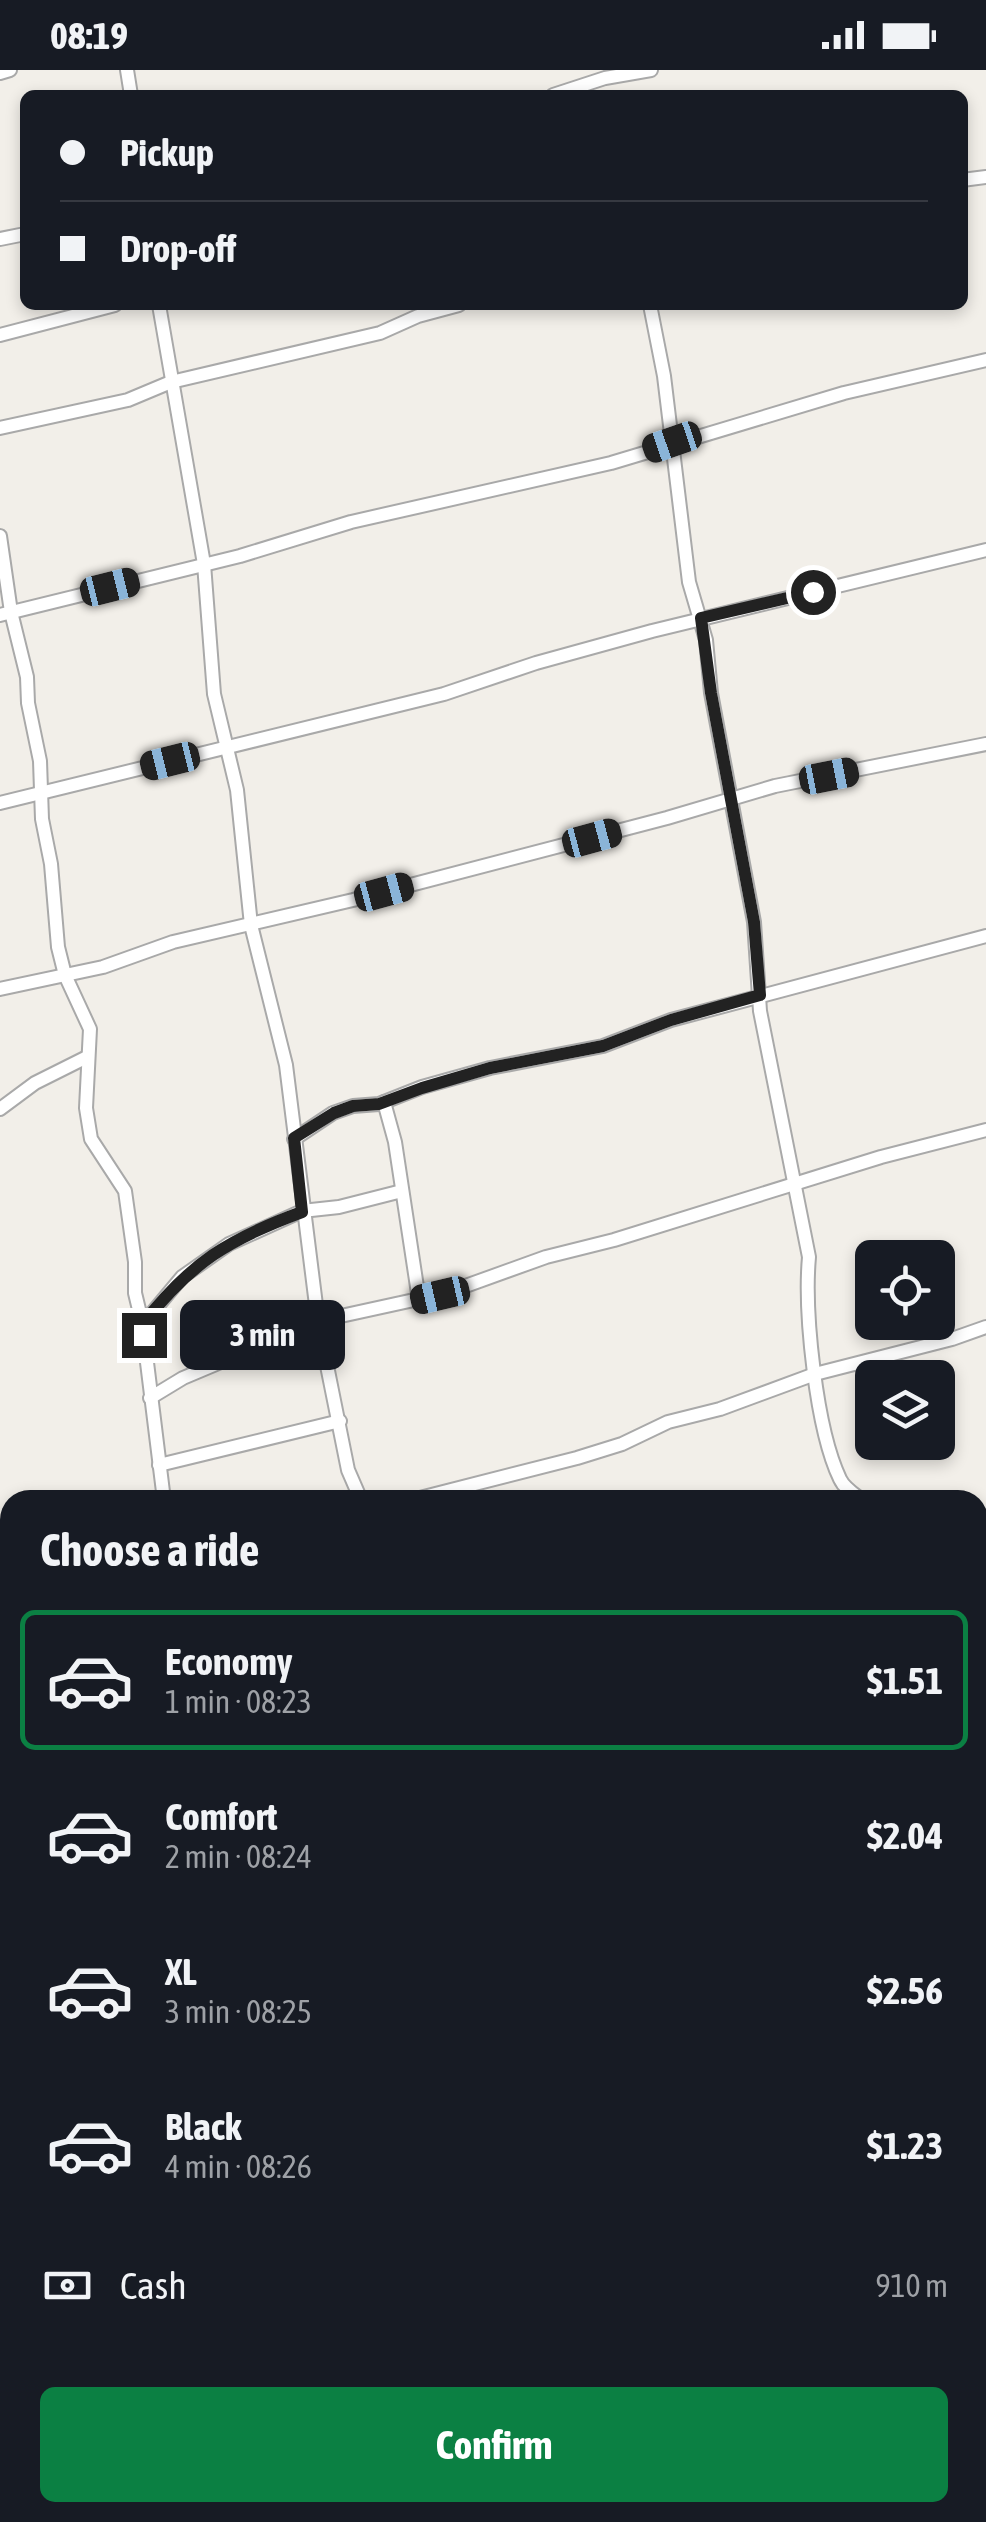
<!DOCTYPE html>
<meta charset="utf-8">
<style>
:root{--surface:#171b24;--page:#242831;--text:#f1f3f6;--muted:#9ea1a6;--line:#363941;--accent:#0b8043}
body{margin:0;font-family:"Asap Condensed",sans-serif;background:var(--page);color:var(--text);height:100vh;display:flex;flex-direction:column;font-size:38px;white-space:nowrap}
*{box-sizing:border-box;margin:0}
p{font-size:32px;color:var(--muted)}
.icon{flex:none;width:55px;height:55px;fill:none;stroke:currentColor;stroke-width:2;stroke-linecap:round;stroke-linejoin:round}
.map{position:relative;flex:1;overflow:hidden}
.drawer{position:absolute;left:0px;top:1420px;width:988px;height:1032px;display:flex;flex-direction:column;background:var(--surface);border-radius:30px 30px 0 0;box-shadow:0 5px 15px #0003}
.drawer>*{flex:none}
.banner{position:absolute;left:20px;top:20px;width:948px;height:220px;border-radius:15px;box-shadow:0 5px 15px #0003;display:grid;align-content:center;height:220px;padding:0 40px;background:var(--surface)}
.tools{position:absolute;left:855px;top:1170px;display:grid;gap:20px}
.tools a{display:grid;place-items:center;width:100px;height:100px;border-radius:15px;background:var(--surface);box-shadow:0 5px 15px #0003;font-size:50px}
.end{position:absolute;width:45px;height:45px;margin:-22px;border:12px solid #222;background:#fff;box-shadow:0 0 0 5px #fff}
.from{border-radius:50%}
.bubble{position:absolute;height:70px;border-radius:15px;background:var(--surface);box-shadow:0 5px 15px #0003;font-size:32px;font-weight:700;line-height:70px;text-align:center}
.car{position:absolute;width:30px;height:60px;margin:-30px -15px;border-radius:12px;box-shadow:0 0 8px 2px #0007;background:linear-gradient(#222 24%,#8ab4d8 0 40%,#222 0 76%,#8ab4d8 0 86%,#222 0)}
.banner b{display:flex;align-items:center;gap:35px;height:95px;font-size:38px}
.banner b+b{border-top:2px solid var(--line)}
.banner i{width:25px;height:25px;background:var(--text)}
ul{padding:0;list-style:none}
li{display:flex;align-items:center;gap:30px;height:140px;margin:0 20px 15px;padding:0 20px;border:5px solid transparent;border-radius:15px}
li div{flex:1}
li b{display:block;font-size:38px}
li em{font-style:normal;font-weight:700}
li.on{border-color:var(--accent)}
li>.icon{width:90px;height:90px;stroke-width:1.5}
h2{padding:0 40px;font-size:45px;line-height:120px}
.pay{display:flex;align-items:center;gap:25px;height:110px;padding:0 40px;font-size:38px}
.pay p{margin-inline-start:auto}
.button{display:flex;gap:20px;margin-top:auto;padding:20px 40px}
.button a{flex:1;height:115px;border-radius:15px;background:var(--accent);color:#fff;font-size:40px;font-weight:700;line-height:115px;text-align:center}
.status{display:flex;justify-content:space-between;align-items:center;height:70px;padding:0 50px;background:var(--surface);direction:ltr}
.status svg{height:28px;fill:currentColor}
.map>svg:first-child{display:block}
</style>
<div class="status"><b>08:19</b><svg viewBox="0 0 49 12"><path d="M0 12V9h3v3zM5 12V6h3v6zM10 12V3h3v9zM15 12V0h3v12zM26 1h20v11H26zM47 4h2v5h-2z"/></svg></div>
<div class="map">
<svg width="986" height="2452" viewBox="0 0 986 2452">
<rect width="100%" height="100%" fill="#f2efe9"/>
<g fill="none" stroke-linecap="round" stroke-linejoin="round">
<!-- minor casing -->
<g stroke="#a9a9a9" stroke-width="16">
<g id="minor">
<polyline points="127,0 131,25"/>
<polyline points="0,3 10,0"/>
<polyline points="553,25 605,8 651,0"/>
<polyline points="962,110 986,107"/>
<polyline points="0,169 25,164"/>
<polyline points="159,235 204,494 214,624 237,720 251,855 286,995 318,1251 348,1400 361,1430"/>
<path d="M650 235 664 306 689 512 706 570 711 623 754 852 760 941 809 1187C804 1242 816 1359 840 1409 844 1418 854 1424 862 1430"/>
<polyline points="0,265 115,235"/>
<polyline points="0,358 128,330 171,312 380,263 418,246 459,235"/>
<polyline points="0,466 11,542 27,607 28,633 40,691 42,749 51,794 58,877 65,905 90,959 86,1038 91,1069 125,1121 135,1192 135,1223 142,1252 164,1430"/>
<polyline points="0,545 240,486 351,452 611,393 844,323 986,290"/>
<polyline points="0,733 444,624 536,593 652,561 986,480"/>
<polyline points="0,919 103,897 173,872 353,830 667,748 775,716 986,674"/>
<polyline points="384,1032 395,1072 419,1230"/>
<polyline points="0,1039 35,1013 87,987"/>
<polyline points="294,1069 333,1043 353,1036 379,1034 422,1017 490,998 603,976 671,950 986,866"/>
<polyline points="142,1255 182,1207 229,1174 302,1141 339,1137 402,1121"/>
<polyline points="150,1328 183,1308 318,1251 446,1223 546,1187 614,1170 881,1087 986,1060"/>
<polyline points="159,1395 340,1351"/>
<polyline points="412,1430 577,1388 622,1374 668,1352 720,1339 815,1304 952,1269 986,1257"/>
<polyline points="978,1527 986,1531"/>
<polyline points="978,2133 986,2135"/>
<polyline points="861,2442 877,2452"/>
</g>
</g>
<!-- major casing -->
<g stroke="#a06b00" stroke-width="19">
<g id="major">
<polyline points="978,2201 986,2177"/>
<polyline points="889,2452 892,2442"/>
</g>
</g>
<!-- minor -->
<use href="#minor" stroke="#fff" stroke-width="12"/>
<!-- major -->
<use href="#major" stroke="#fcd6a4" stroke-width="15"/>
</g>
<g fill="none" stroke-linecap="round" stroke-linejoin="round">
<!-- route -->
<path stroke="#222" stroke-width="12" d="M144 1265 142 1255C191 1192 229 1169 302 1142L294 1068 334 1043 353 1036 379 1034 422 1018 490 998 603 976 671 950 760 925 754 852 711 623 701 548 813 522"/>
</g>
</svg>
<div class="tools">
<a><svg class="icon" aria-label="locate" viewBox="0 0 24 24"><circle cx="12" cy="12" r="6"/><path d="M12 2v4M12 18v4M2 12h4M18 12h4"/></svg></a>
<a><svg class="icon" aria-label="layers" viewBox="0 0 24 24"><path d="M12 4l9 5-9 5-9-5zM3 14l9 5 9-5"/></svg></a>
</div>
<i class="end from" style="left:813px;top:522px"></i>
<i class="end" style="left:144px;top:1265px"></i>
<div class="bubble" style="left:180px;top:1230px;width:165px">3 min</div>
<i class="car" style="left:672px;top:372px;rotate:251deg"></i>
<i class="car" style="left:110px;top:517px;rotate:76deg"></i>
<i class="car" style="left:170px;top:691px;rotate:256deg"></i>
<i class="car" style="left:829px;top:706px;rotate:79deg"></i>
<i class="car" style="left:592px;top:768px;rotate:75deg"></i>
<i class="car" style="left:384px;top:822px;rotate:75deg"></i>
<i class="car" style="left:440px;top:1225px;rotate:257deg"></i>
<div class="banner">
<b><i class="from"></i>Pickup</b>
<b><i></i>Drop-off</b>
</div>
<section class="drawer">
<h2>Choose a ride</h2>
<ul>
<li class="on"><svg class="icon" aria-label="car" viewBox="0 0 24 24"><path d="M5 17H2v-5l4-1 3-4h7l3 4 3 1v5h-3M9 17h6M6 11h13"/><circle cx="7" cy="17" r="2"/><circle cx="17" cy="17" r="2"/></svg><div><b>Economy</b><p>1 min · 08:23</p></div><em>$1.51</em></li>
<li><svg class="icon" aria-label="car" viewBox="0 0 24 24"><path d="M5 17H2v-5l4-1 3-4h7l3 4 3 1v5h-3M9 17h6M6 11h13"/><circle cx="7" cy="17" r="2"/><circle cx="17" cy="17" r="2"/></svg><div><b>Comfort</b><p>2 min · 08:24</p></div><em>$2.04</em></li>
<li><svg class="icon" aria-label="car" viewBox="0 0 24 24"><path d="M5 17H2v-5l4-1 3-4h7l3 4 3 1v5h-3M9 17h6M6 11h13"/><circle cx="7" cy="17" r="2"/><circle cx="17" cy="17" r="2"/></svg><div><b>XL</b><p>3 min · 08:25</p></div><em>$2.56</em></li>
<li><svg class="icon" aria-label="car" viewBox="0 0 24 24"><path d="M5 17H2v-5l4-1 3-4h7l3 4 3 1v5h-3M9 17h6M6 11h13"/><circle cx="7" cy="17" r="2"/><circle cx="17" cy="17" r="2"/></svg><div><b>Black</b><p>4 min · 08:26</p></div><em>$1.23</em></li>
</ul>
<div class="pay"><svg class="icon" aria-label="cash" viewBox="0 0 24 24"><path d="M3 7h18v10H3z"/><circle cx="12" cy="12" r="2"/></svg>Cash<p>910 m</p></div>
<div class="button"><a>Confirm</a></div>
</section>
</div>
